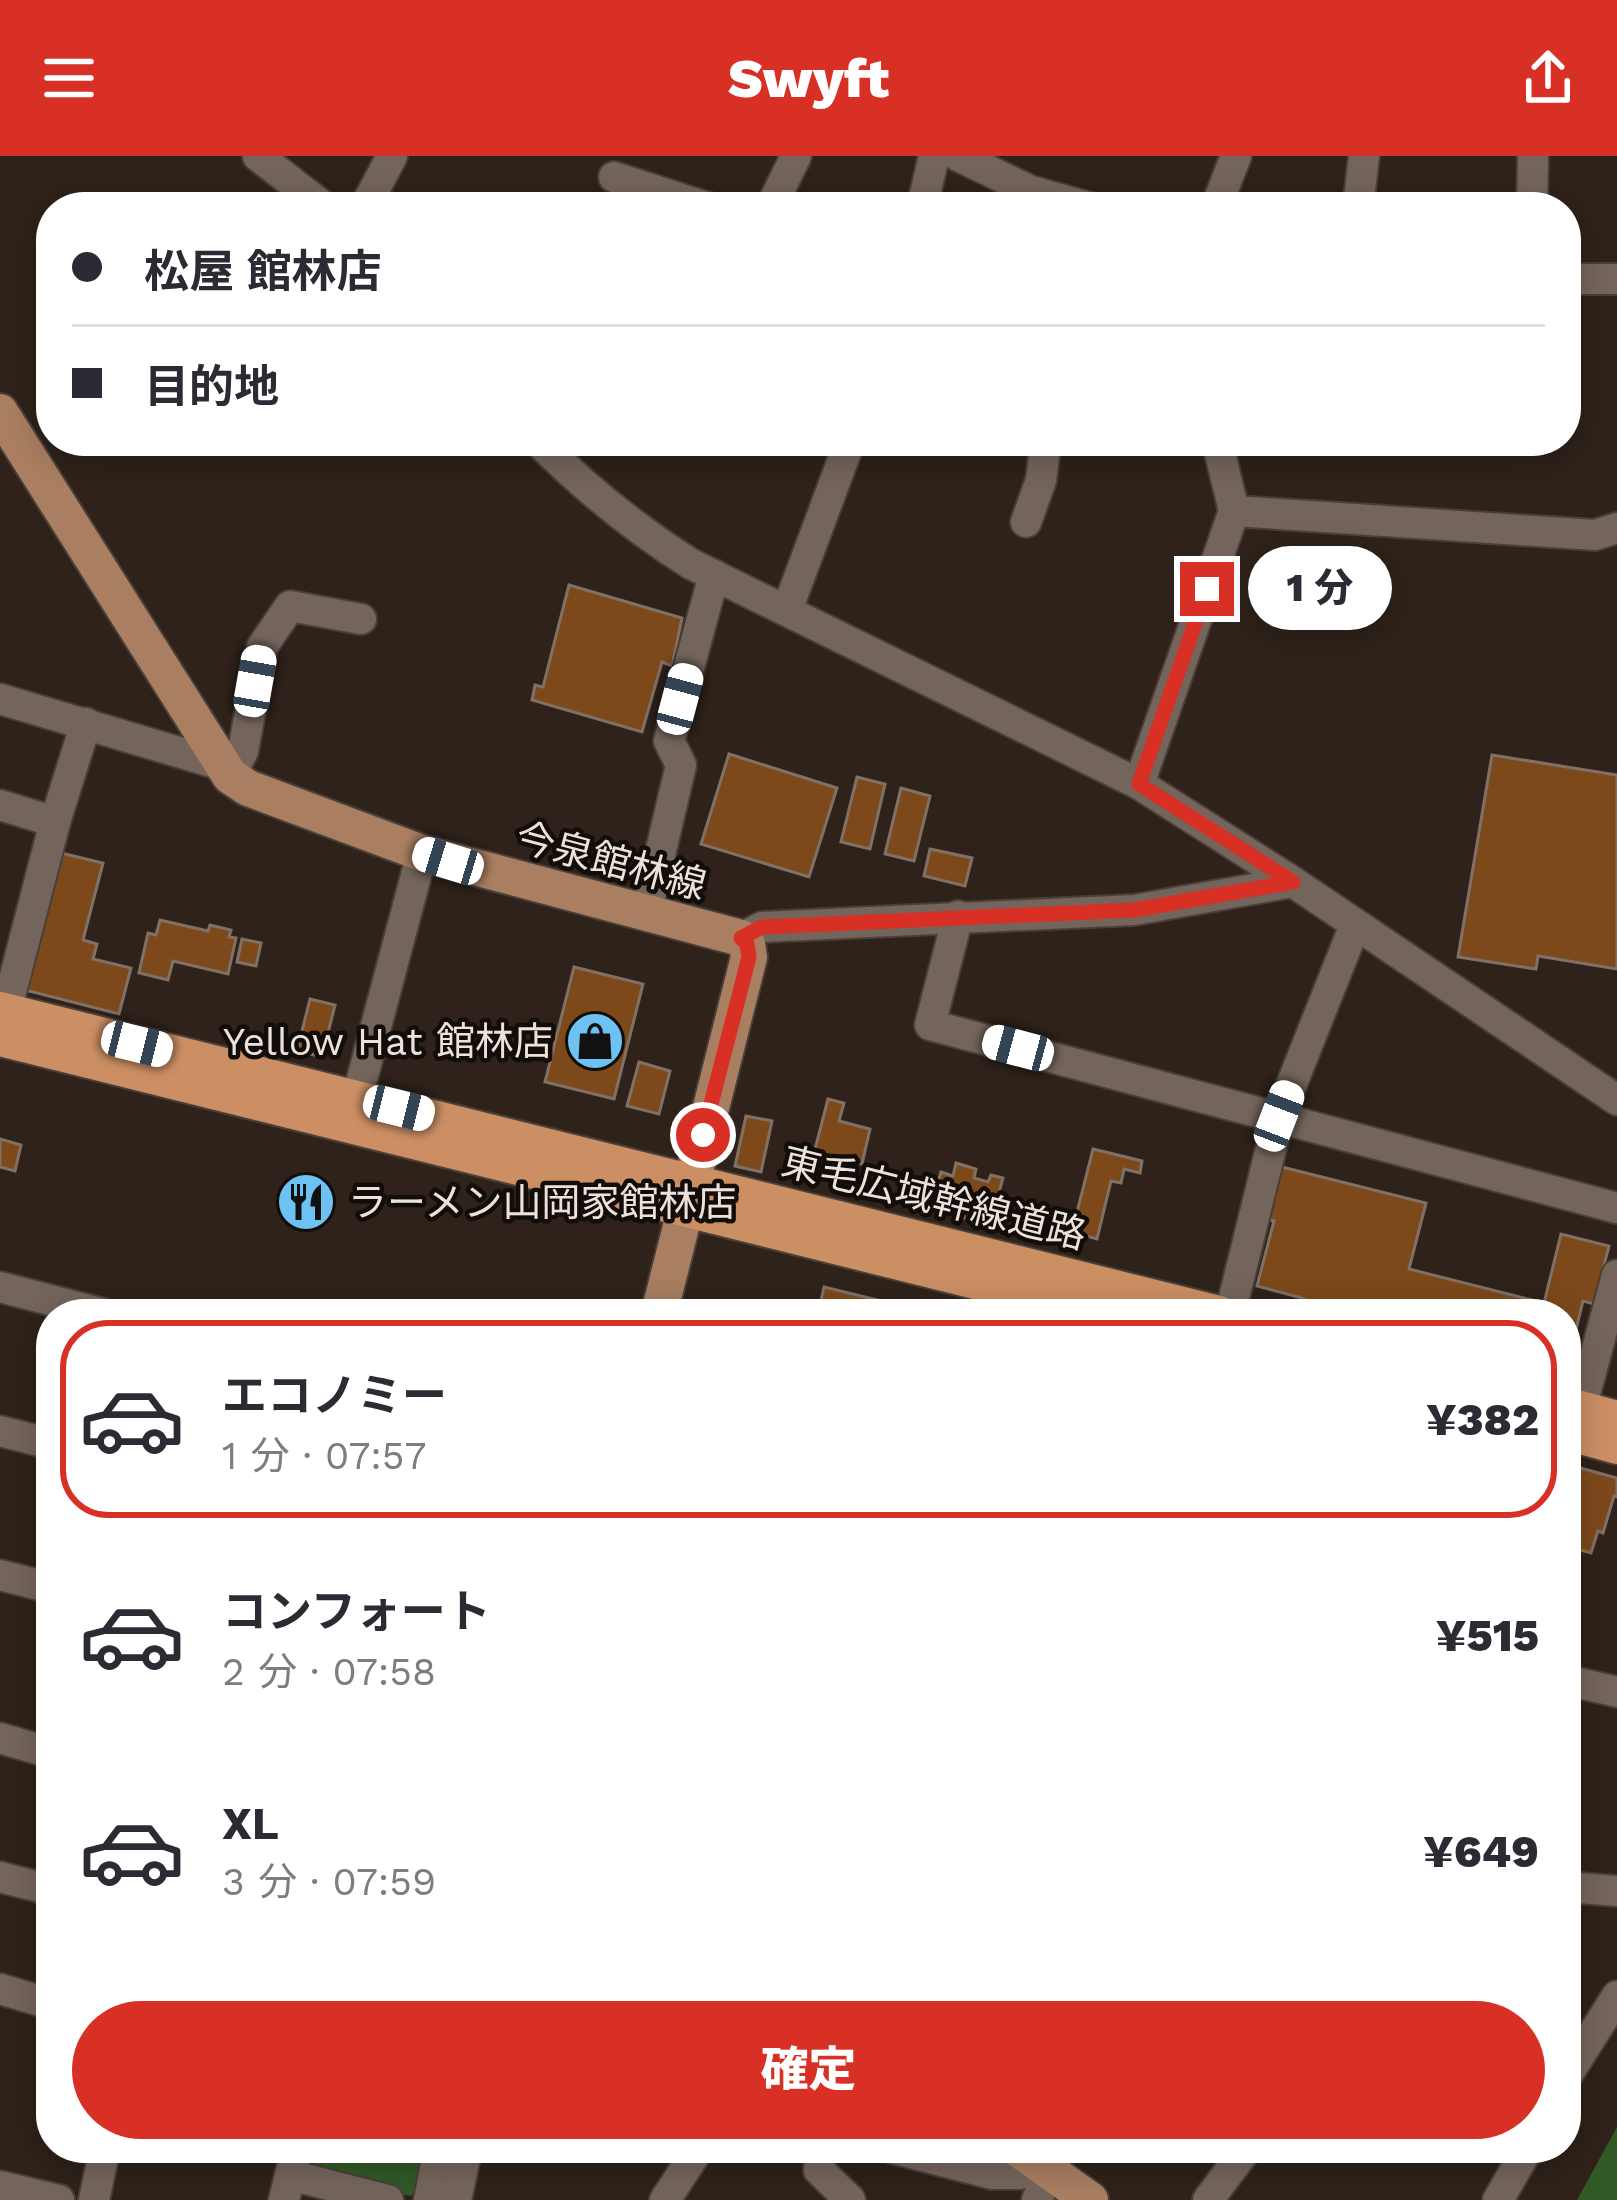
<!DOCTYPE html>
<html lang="ja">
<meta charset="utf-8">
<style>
:root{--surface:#fff;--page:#f7f7f7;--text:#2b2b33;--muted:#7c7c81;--line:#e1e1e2;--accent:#d93025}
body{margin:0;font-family:"Work Sans","Noto Sans JP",sans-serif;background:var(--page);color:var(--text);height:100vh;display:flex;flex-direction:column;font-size:45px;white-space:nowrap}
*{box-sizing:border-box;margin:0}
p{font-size:39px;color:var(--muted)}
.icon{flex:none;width:66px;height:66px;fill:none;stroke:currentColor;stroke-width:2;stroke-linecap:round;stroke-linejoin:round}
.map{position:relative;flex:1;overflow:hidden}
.details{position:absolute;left:36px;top:1143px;width:1545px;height:864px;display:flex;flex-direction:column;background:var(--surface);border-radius:48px;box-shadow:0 6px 30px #0003}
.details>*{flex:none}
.banner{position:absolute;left:36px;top:36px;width:1545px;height:264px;border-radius:48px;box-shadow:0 6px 30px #0003;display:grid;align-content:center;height:264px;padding:0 36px;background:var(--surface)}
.end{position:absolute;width:54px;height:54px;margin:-27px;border:15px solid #d93025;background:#fff;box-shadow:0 0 0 6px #fff}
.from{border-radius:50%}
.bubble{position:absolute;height:84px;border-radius:42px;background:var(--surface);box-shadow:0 6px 30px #0003;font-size:39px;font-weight:800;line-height:84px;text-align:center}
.car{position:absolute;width:36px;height:72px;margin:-36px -18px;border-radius:15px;box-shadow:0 0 9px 3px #0007;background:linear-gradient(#fff 24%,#345 0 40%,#fff 0 76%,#345 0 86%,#fff 0)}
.banner b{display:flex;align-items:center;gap:42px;height:114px;font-size:45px}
.banner b+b{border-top:3px solid var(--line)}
.banner i{width:30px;height:30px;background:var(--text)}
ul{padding:21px 0 0;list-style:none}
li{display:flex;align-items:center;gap:36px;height:198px;margin:0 24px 18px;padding:0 12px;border:6px solid transparent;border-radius:48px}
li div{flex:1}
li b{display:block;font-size:45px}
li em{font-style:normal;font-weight:800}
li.active{border-color:var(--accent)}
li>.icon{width:108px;height:108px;stroke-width:1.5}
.primary-button{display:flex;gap:24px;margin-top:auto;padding:24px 36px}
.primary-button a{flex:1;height:138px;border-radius:72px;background:var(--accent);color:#fff;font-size:48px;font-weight:800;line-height:138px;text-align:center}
header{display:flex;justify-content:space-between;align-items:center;height:156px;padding:0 36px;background:var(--accent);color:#fff;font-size:54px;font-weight:800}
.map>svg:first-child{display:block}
</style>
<header><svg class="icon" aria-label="menu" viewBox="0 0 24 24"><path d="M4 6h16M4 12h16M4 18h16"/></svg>Swyft<svg class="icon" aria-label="share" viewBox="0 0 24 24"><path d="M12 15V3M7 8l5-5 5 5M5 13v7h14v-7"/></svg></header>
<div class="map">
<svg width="1617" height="2044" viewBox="0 0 1617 2044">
<rect width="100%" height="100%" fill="#2e221a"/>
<!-- green -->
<g fill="#315926">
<polygon points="1617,1971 1617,2044 1577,2044"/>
<polygon points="301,1992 429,1992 419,2029 411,2040 295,2017"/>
</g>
<!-- building -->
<g fill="#7d491b" stroke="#807167" stroke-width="3">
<polygon points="569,429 682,462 672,510 662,506 642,576 532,544 535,529 543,531"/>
<polygon points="729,598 837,632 809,721 701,688"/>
<polygon points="1492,599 1617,619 1617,813 1538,800 1536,813 1458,801"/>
<polygon points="857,621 885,628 870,693 841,686"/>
<polygon points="901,632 930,640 914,705 885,698"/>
<polygon points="930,693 972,702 965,730 924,720"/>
<polygon points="57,696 103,707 83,784 97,788 93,803 131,812 119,858 21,833"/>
<polygon points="160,764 208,775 210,769 231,774 229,781 236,782 228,818 173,805 168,824 139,817 148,777 156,779"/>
<polygon points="242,783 261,787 256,810 237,806"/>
<polygon points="574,811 643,828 614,943 545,926"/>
<polygon points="310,843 335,849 322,901 297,895"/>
<polygon points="639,906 670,915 659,958 627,950"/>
<polygon points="828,943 844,947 839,965 870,973 862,1008 814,997"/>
<polygon points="746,960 772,965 761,1016 735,1010"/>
<polygon points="0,983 21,989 15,1015 0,1011"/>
<polygon points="1093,993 1142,1005 1140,1017 1124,1013 1121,1027 1111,1025 1097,1083 1072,1076"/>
<polygon points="956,1007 976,1013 974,1022 988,1026 991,1019 1003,1022 990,1069 941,1056 945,1044 934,1041 941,1016 953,1020"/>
<polygon points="1278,1010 1426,1047 1409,1113 1544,1147 1561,1078 1609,1090 1594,1148 1583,1145 1566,1215 1566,1158 1329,1158 1302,1142 1257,1130 1274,1065 1265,1063"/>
<polygon points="824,1131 935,1158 818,1158"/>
<polygon points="1566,1308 1617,1322 1617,1341 1614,1340 1603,1377 1598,1375 1591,1397 1566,1390"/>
</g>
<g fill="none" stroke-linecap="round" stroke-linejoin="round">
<!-- minor casing -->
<g stroke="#493f39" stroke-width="34">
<g id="minor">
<polyline points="258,0 324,51"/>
<polyline points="958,0 1031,35 1088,51"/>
<polyline points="614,21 706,51"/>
<polyline points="365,51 392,0"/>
<polyline points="771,51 796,0"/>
<polyline points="922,51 934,0"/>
<polyline points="1216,51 1236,0"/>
<polyline points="1358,51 1364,0"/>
<polyline points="1532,51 1533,0"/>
<polyline points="1566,123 1617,123"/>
<path d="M538 285C586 333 634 372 691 408L1139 628 1293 726 1617 944"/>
<polyline points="1234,355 1595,379 1617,372"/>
<polyline points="1026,366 1041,324 1046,285"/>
<polyline points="787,454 850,285"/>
<polyline points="0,543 222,609"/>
<polyline points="230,620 243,595 262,491 290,450 361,463"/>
<polyline points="1139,628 1234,355 1217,285"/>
<polyline points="0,649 55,666"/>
<polyline points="646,758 681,609 669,585 714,419"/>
<polyline points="958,760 930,869 1617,1052"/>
<polyline points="741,782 762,771 1134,754 1293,726"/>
<polyline points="6,855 55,666 86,567"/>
<polyline points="357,942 422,697"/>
<polyline points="0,1131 104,1158"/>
<polyline points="1230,1158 1279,960 1355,769"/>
<polyline points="0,1275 51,1288"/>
<polyline points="1575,1275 1617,1119"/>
<polyline points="0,1419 51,1432"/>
<polyline points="1566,1524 1617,1536"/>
<polyline points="0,1582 51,1597"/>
<polyline points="0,1721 51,1734"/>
<polyline points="1566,1731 1617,1735"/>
<polyline points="0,1833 51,1848"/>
<polyline points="1566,1921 1617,1840"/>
<polyline points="821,1992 819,2014 850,2044"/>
<polyline points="892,1992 992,2018 1020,2018 1032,2003"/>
<polyline points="290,2019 388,2044"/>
<polyline points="0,2030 59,2044"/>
<polyline points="94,2044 105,1992"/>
<polyline points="284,2044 297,1992"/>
<polyline points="429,2044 439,1992"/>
<polyline points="456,2044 467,1992"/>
<polyline points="665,2044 699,1992"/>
<polyline points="1037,2044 1048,2015"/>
<polyline points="1208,2044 1247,1992"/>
<polyline points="1498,2044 1528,1992"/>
</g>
</g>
<!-- major casing -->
<g stroke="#493f39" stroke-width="40">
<g id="major">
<polyline points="0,256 230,620 248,632 422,697 741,782 747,788 749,801 659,1158"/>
<polyline points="1017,1992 1090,2044"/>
</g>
</g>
<!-- highway casing -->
<g stroke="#493f39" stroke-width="40">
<g id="highway">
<polyline points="0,854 1219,1158"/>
<polyline points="0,882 1108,1158"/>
<polyline points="1566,1249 1617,1263"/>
<polyline points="1566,1276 1617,1290"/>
</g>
</g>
<!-- minor -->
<use href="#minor" stroke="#74655c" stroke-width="30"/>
<!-- major -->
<use href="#major" stroke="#a97e61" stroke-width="36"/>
<!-- highway -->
<use href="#highway" stroke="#cc8f64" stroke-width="36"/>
</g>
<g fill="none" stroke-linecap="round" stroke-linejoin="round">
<!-- route -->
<polyline stroke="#d93025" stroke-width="15" points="703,979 749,801 747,788 741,782 762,771 1134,754 1293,726 1139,628 1207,433"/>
</g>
<!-- icons -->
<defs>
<g id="shop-disc" transform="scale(3)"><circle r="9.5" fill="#6dc2f3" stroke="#120d09"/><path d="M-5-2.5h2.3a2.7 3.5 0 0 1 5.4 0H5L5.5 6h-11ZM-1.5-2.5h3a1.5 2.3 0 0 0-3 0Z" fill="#111"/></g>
<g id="restaurant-disc" transform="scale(3)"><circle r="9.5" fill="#6dc2f3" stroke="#120d09"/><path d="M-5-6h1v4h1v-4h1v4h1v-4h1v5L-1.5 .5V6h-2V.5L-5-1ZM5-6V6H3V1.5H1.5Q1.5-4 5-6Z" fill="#111"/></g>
</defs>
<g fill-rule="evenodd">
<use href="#shop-disc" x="595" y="885"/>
<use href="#restaurant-disc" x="306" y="1046"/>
</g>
<g text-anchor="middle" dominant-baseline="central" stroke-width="9" stroke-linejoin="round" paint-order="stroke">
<!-- street labels -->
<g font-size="39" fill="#ebe2dd" stroke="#120d09">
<text transform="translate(611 705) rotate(15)">今泉館林線</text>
<text transform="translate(934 1042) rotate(14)">東毛広域幹線道路</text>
</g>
<!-- poi labels -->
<g font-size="39" fill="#ebe2dd" stroke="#120d09" text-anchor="end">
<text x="553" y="885">Yellow Hat 館林店</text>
<text x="348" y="1046" text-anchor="start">ラーメン山岡家館林店</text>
</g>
</g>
</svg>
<i class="end from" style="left:703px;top:979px"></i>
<i class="end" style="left:1207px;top:433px"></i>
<div class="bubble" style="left:1248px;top:390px;width:144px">1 分</div>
<i class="car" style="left:255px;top:525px;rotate:10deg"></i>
<i class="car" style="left:680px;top:543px;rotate:15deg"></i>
<i class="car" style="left:448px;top:705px;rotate:287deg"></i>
<i class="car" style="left:137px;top:888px;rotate:104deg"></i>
<i class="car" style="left:1018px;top:892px;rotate:285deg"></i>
<i class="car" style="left:399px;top:952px;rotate:104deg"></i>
<i class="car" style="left:1279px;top:960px;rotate:21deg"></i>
<div class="banner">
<b><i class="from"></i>松屋 館林店</b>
<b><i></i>目的地</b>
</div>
<section class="details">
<ul>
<li class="active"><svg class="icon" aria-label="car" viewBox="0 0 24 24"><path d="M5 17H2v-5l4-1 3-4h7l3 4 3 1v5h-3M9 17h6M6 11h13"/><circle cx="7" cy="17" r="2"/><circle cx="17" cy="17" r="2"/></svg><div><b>エコノミー</b><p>1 分 · 07:57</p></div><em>¥382</em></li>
<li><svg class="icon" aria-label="car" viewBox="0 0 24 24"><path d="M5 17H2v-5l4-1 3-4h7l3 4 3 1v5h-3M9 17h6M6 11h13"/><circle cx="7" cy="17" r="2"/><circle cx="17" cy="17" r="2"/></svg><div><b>コンフォート</b><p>2 分 · 07:58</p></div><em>¥515</em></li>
<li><svg class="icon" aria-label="car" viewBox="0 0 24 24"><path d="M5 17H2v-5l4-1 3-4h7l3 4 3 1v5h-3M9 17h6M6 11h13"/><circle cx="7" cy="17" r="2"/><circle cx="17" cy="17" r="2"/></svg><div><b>XL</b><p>3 分 · 07:59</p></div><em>¥649</em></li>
</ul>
<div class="primary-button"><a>確定</a></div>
</section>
</div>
